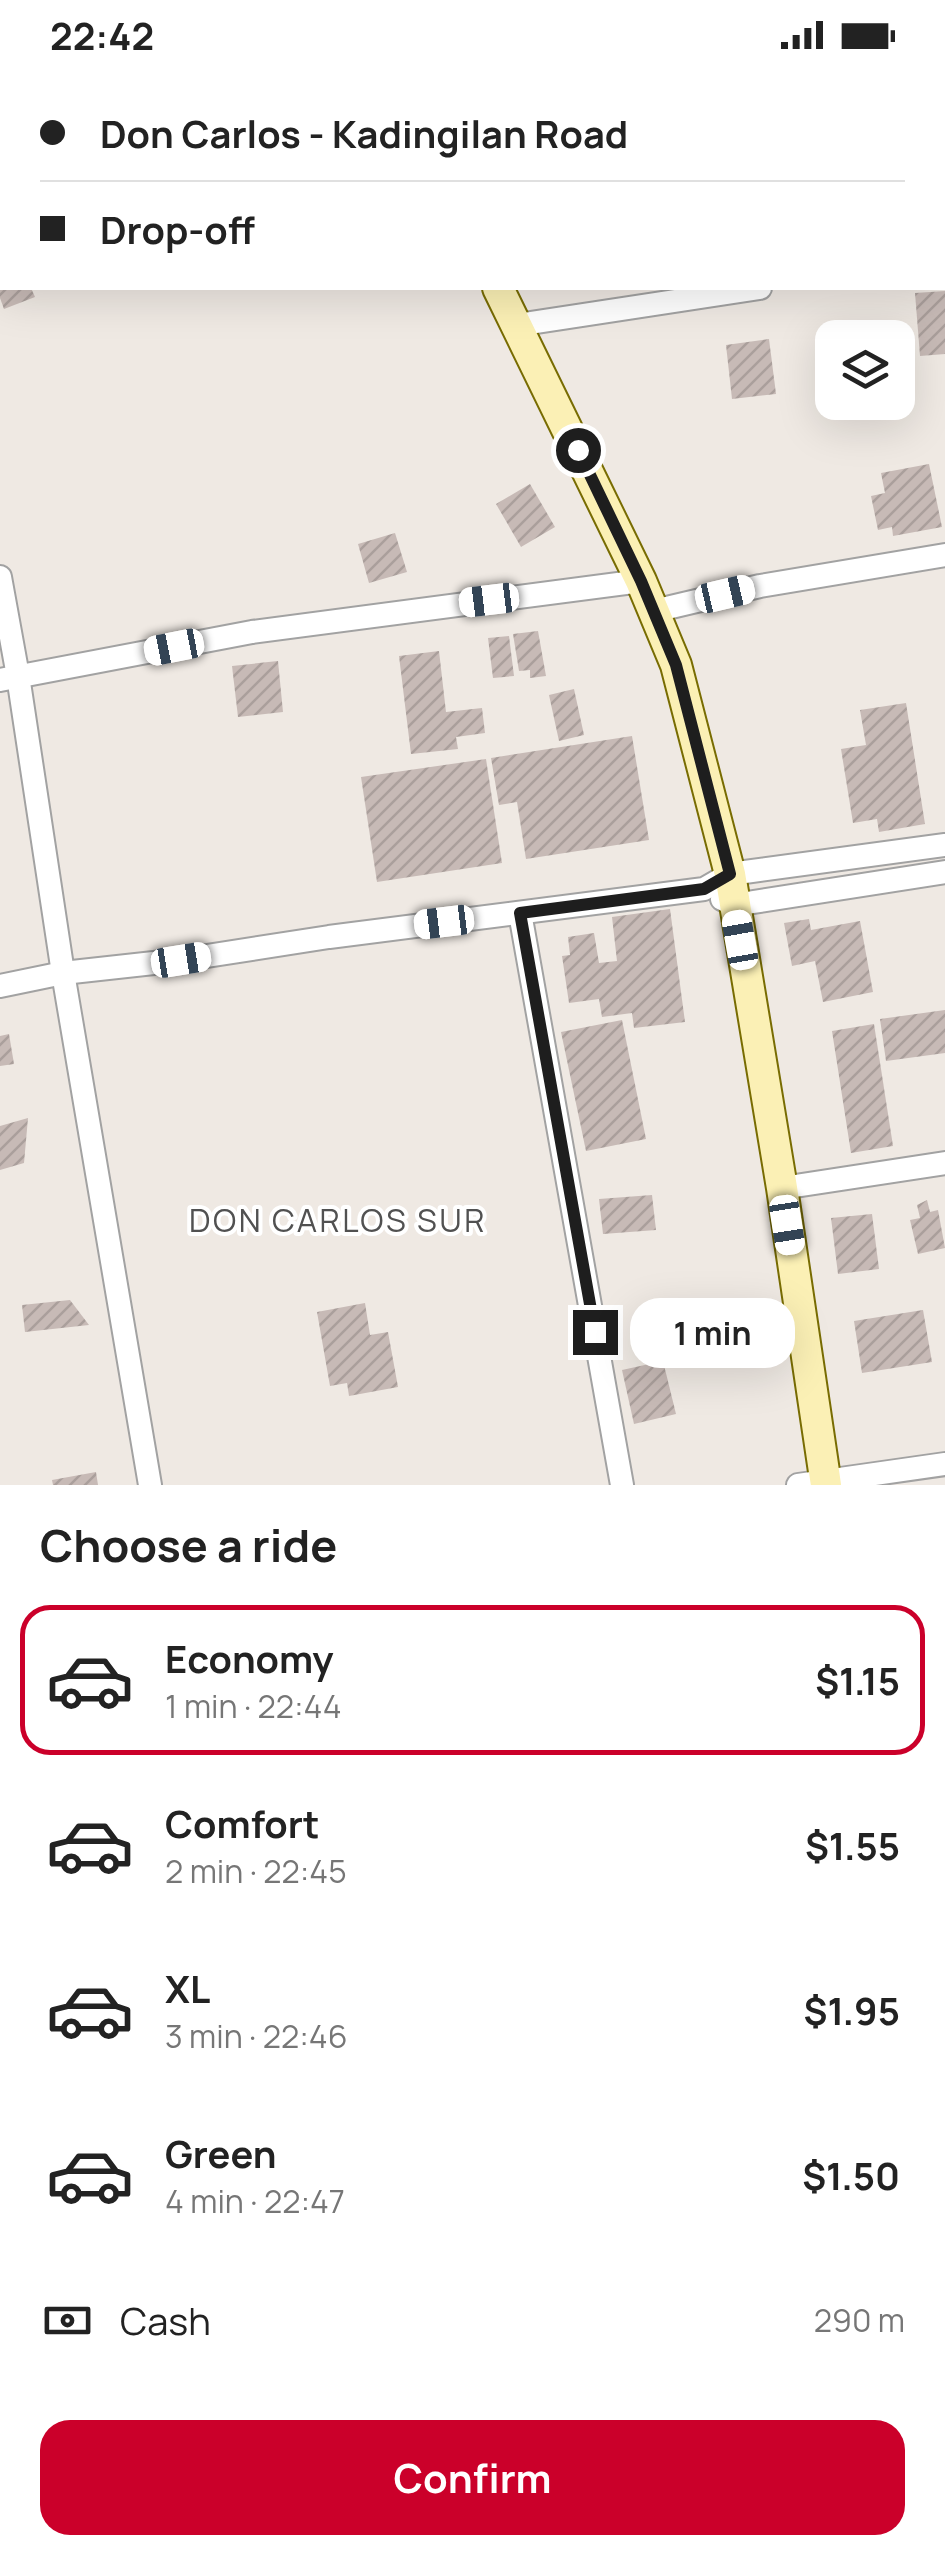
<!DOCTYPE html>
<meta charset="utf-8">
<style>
:root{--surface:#fff;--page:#f2f2f2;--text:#222;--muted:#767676;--line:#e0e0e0;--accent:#cb002a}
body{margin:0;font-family:Manrope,sans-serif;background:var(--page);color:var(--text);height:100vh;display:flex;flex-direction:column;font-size:38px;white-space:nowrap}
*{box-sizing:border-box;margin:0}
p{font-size:32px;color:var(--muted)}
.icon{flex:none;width:55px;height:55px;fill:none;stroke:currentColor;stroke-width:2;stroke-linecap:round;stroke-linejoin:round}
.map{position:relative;height:1415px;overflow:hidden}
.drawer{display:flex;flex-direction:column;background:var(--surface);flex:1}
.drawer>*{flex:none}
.top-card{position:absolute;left:0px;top:0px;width:945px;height:220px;box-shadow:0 10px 40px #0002;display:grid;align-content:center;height:220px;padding:0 40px;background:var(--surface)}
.tools{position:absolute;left:815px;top:250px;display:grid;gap:20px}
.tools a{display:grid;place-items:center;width:100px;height:100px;border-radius:20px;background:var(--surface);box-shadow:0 10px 40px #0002;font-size:50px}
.end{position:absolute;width:45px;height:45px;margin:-22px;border:12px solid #1e1e1e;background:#fff;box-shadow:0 0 0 5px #fff}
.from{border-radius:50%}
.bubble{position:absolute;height:70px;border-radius:30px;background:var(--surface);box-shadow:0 10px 40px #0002;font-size:32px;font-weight:700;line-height:70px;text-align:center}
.car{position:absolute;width:30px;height:60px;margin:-30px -15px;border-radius:12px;box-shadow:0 0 8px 2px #0007;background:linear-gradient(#fff 24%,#345 0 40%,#fff 0 76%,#345 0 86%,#fff 0)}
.top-card b{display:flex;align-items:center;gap:35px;height:95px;font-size:38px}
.top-card b+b{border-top:2px solid var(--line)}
.top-card i{width:25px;height:25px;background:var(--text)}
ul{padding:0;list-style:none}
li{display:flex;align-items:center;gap:30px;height:150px;margin:0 20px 15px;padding:0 20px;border:5px solid transparent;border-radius:30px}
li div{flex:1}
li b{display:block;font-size:38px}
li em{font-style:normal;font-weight:700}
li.active{border-color:var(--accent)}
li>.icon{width:90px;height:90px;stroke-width:1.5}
h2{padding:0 40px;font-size:45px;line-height:120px}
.pay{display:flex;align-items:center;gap:25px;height:110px;padding:0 40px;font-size:38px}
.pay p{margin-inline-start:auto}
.primary-button{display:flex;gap:20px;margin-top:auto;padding:20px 40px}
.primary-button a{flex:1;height:115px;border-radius:30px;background:var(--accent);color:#fff;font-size:40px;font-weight:700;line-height:115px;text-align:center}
.status{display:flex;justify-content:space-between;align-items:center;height:70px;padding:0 50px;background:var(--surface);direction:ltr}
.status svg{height:28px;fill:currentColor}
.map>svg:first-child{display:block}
</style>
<div class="status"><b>22:42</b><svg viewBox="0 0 49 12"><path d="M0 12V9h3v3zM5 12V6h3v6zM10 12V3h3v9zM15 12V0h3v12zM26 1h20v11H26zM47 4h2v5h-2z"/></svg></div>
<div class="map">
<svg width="945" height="1415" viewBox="0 0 945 1415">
<defs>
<pattern id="building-hatch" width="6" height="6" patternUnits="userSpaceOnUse" patternTransform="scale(2.5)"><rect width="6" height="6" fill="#c7bab6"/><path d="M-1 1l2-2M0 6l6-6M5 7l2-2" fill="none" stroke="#aa9f9c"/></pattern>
</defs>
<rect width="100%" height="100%" fill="#efe9e3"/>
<!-- building -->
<g fill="url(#building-hatch)">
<polygon points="0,218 31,218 35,227 4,239 0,228"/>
<polygon points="945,221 945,284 920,286 915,223"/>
<polygon points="769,269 776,324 732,329 726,275"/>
<polygon points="929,394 942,457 893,466 892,457 878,460 871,426 885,423 881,403"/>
<polygon points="530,414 555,457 521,477 496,434"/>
<polygon points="395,463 407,502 369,513 358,474"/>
<polygon points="538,561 546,606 530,608 530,600 519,601 513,564"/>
<polygon points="509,566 514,606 493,608 488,568"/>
<polygon points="439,581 446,642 482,638 485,663 456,667 458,679 411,684 399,586"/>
<polygon points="278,591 283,642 238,647 232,596"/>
<polygon points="574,619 584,665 559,671 549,625"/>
<polygon points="906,633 925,754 879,762 877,749 853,753 841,679 866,675 860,640"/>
<polygon points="632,666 649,770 526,789 517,732 499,735 491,688"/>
<polygon points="486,689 502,793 377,812 361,707"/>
<polygon points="670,839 685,952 634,958 632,943 602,947 599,929 569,933 562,886 570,885 568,867 594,863 599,893 617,891 612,847"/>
<polygon points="809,849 811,860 860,851 873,922 823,932 815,891 792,896 784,853"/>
<polygon points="945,940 945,983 886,991 880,949"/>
<polygon points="622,950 646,1069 586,1081 561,962"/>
<polygon points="874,954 893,1076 851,1083 832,961"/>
<polygon points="9,964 14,994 0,996 0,966"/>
<polygon points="28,1048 24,1093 0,1100 0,1056"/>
<polygon points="652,1125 656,1160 603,1164 599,1129"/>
<polygon points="927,1130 930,1142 938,1140 945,1178 918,1184 910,1150 920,1148 917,1135"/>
<polygon points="872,1144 879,1199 838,1204 831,1148"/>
<polygon points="70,1230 89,1255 25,1262 22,1235"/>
<polygon points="365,1233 370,1265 388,1262 398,1317 349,1326 347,1313 330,1316 317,1242"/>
<polygon points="923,1240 932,1292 862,1303 854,1251"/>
<polygon points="663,1291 676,1344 634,1354 622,1300"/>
<polygon points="96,1402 98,1415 53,1415 52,1410"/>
</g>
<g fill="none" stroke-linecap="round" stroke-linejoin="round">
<!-- minor casing -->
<g stroke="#a2a2a2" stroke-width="26">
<g id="minor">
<polyline points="637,0 638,2"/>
<polyline points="929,2 929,0"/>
<polyline points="0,166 2,165"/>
<polyline points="942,179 944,186"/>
<polyline points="517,255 760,218"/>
<polyline points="0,507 18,606 63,903 150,1415"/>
<polyline points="654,541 760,516 945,485"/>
<polyline points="0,610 252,562 641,511"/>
<polyline points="722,829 734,835 945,802"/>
<polyline points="520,843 622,1415"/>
<polyline points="0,916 63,903 181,890 329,867 704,819 730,804 945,775"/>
<polyline points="782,1118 945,1093"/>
<polyline points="798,1415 945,1394"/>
</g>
</g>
<!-- secondary casing -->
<g stroke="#786c02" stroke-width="34">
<g id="secondary">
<polyline points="385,0 386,2"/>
<polyline points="498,218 641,511 676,595 730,804 782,1118 826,1415"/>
</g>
</g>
<!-- minor -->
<use href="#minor" stroke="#fff" stroke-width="22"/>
<!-- secondary -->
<use href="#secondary" stroke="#fbf0b5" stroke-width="30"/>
</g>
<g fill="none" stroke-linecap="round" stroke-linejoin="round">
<!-- route -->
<polyline stroke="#1e1e1e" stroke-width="12" points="578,380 641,511 676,595 730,804 704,819 520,843 595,1262"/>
</g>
<g text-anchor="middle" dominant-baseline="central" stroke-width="8" stroke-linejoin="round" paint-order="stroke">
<!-- quarter labels -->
<g font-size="32" letter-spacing="2.5" fill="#515151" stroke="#fff">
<text x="338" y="1150">DON CARLOS SUR</text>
</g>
</g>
</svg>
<div class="tools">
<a><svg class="icon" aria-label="layers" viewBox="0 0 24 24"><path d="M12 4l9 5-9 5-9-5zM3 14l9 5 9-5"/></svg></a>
</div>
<i class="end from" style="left:578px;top:380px"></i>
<i class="end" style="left:595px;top:1262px"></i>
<div class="bubble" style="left:630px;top:1228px;width:165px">1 min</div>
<i class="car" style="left:725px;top:524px;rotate:77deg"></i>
<i class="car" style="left:489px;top:530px;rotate:263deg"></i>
<i class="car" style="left:174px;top:577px;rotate:259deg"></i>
<i class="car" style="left:444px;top:852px;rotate:263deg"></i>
<i class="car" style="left:740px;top:870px;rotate:350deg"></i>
<i class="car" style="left:181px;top:890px;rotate:81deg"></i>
<i class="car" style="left:787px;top:1155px;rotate:171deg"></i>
<div class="top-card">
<b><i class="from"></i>Don Carlos - Kadingilan Road</b>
<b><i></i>Drop-off</b>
</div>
</div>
<section class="drawer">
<h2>Choose a ride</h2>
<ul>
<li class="active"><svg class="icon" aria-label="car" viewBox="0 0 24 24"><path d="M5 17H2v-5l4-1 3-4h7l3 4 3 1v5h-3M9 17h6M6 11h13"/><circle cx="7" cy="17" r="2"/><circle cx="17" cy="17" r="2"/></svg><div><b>Economy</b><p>1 min · 22:44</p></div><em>$1.15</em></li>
<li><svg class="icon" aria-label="car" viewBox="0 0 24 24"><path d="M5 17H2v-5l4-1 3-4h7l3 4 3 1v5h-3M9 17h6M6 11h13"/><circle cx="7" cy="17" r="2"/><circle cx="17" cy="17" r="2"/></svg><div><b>Comfort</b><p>2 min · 22:45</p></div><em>$1.55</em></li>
<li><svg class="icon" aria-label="car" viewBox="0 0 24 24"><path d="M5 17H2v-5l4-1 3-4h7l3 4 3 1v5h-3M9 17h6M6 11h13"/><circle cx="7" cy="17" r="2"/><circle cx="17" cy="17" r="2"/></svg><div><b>XL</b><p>3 min · 22:46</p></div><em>$1.95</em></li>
<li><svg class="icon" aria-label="car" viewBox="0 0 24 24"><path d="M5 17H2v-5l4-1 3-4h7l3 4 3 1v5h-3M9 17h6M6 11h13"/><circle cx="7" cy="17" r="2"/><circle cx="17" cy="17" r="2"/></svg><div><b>Green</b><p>4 min · 22:47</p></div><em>$1.50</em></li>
</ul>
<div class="pay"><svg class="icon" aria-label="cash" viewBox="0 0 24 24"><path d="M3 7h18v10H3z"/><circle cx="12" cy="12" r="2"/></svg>Cash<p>290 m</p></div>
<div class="primary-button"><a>Confirm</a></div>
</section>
